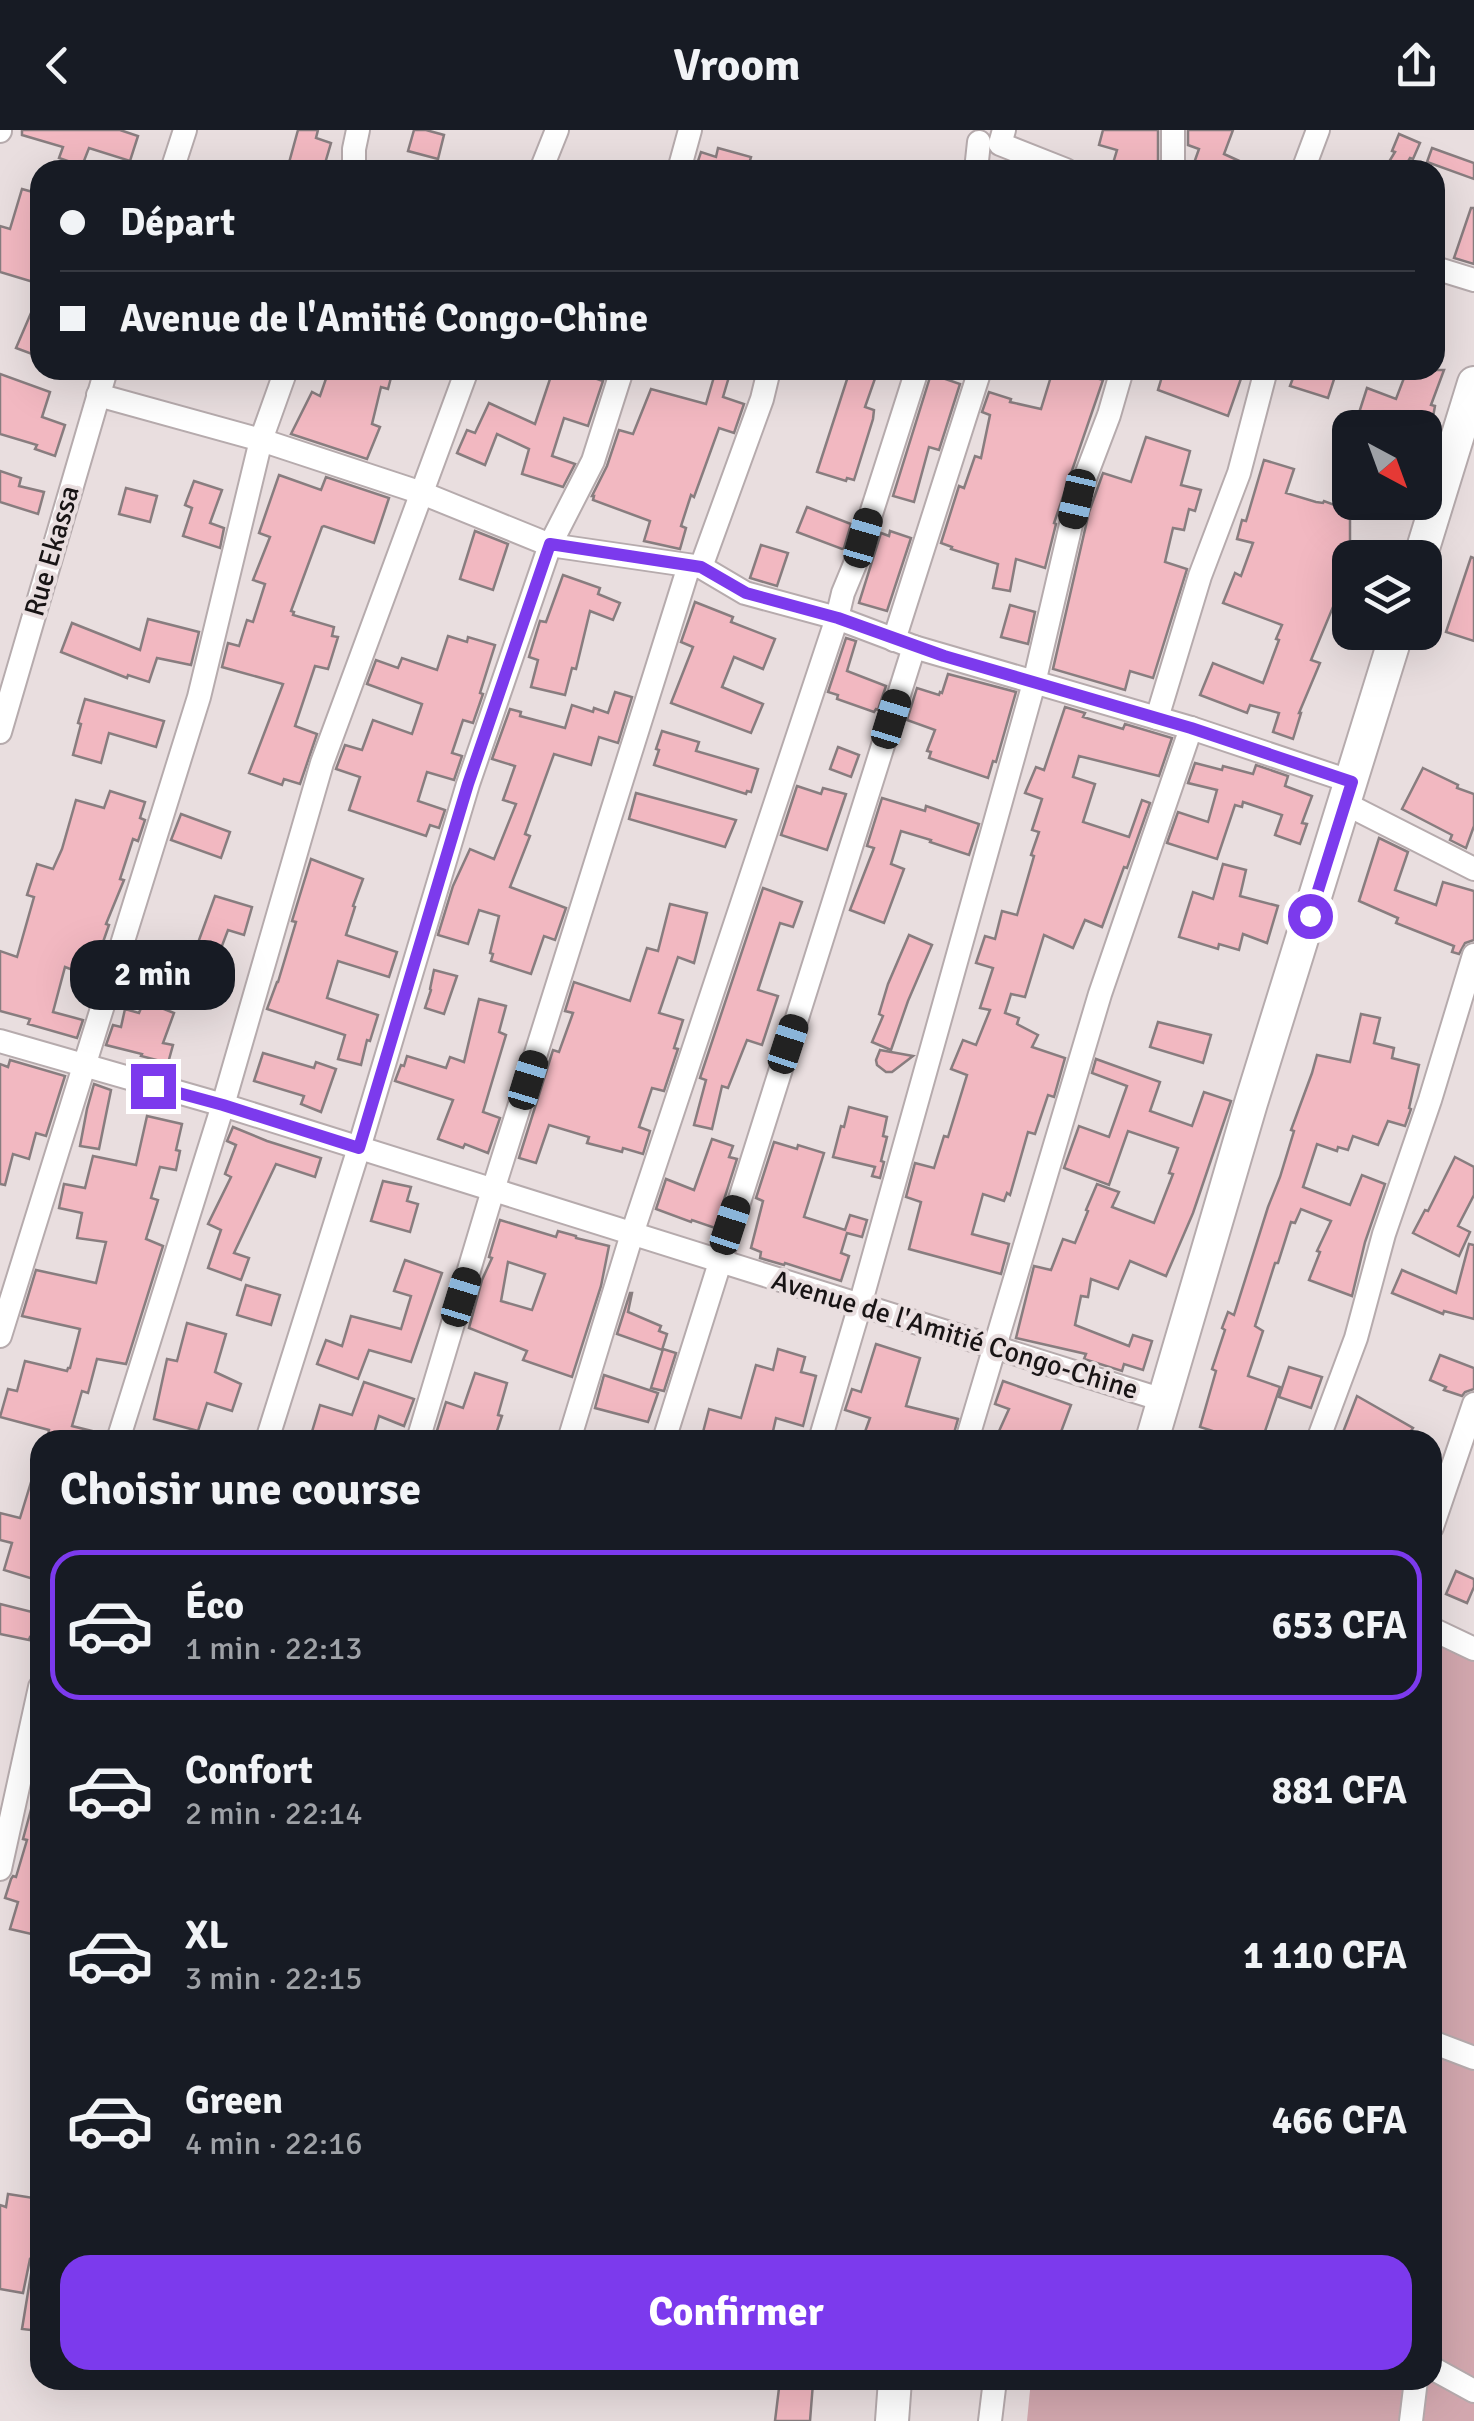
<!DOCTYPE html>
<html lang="fr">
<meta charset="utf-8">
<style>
:root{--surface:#171b24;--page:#20242c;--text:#f1f3f6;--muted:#9ea1a6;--line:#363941;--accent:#7c3aed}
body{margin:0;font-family:Signika,sans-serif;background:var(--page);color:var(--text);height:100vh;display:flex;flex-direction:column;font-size:38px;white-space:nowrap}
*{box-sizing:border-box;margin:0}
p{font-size:32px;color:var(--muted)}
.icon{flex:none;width:55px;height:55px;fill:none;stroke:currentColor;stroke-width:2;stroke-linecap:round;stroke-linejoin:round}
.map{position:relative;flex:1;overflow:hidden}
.drawer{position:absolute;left:30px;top:1300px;width:1412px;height:960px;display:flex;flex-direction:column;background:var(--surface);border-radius:30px;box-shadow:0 10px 40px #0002}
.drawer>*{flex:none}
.banner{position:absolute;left:30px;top:30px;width:1415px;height:220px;border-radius:30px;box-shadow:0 10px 40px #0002;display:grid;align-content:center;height:220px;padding:0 30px;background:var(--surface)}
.needle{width:65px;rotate:139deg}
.fabs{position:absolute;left:1332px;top:280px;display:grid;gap:20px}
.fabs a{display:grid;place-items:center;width:110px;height:110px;border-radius:20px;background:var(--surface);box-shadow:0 10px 40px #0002;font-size:50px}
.end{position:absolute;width:45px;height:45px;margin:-22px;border:12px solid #7c3aed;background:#fff;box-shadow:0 0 0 5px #fff}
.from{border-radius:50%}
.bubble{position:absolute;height:70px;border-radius:30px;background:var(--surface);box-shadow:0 10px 40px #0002;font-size:32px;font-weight:700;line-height:70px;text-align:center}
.car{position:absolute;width:30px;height:60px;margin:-30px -15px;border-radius:12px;box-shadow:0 0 8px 2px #0007;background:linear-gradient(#222 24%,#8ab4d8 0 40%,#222 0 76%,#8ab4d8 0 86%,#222 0)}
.banner b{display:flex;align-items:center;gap:35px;height:95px;font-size:38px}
.banner b+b{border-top:2px solid var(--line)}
.banner i{width:25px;height:25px;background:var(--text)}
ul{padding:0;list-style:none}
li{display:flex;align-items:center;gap:30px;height:150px;margin:0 20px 15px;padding:0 10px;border:5px solid transparent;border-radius:30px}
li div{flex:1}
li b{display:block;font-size:38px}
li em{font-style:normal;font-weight:700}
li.selected{border-color:var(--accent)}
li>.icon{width:90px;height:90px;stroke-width:1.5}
h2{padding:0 30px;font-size:45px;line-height:120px}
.action{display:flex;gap:20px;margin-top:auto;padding:20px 30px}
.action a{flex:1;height:115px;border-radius:30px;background:var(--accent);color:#fff;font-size:40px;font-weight:700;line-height:115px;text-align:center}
header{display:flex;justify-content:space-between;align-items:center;height:130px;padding:0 30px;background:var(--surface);font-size:45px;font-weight:700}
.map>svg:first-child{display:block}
</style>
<header><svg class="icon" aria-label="back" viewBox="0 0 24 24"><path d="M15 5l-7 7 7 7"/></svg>Vroom<svg class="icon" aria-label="share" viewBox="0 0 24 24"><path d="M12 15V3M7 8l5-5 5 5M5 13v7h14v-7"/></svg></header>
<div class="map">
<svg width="1474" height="2291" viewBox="0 0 1474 2291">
<rect width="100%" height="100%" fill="#e9dedf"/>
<!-- green -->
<polygon fill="#d2a7ae" points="1433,1510 1474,1532 1474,2291 1027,2291 1031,2250 1432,2250"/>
<!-- building -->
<g fill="#f2b8c1" stroke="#887d7f" stroke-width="2.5" fill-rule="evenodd">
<polygon points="22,0 120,0 138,6 130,31 89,18 82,36 59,28 63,17 22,5"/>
<polygon points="298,0 318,0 316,8 331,13 323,40 287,40"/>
<polygon points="414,0 426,0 444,5 438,29 408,21"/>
<polygon points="1103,0 1158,0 1158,30 1155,40 1111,40 1117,20 1099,15"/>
<polygon points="1188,0 1233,0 1224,24 1259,40 1212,40 1194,33 1199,19 1188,15"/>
<polygon points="1399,4 1420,13 1413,29 1410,28 1403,40 1384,40 1395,22 1392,21"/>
<polygon points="718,18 751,27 747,40 695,40 701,22 716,27"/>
<polygon points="1432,18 1474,33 1474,49 1427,32"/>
<polygon points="22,59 40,64 40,154 0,142 0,96 10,99"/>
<polygon points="1471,78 1474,78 1474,134 1454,128"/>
<polygon points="40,162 40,227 16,218"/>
<polygon points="329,240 393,240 388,259 381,257 372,294 380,297 367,329 291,304 312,262 320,266"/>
<polygon points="553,240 581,240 592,243 591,247 603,251 588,296 564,288 552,326 575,334 563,357 522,344 529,319 497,304 485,335 457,323 467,300 475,303 489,273 535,294"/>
<polygon points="716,240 731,240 723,267 744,274 734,303 719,298 694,367 691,365 681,396 686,398 680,419 644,411 650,391 593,370 594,366 592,366 607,336 619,300 633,304 651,259 706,274"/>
<polygon points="850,240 878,240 865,277 874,280 873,289 854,350 847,348 846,351 817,342"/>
<polygon points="1053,240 1091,240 1089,246 1103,250 1054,393 1056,394 1045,438 1016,429 1010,461 993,458 998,434 951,419 952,417 941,413 959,356 964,358 975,326 981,328 990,285 982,282 989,262 1011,269 1010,272 1041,279"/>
<polygon points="1164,240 1244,240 1228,286 1158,260"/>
<polygon points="1296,240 1337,240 1328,268 1290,256"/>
<polygon points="1407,240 1444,240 1431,275 1435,276 1431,298 1383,298 1357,289 1367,258 1396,269"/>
<polygon points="0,244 50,262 42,287 65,295 55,326 35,319 37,315 0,304"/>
<polygon points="931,244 960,254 939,320 929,317 914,372 893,366"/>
<polygon points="1146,307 1190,321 1181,355 1201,360 1195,381 1189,379 1184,400 1173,398 1165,432 1187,439 1153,548 1130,541 1125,560 1053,539 1089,382 1103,343 1131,352"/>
<polygon points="1264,330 1294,339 1286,363 1316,372 1323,373 1324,371 1353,382 1350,390 1350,450 1345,448 1311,530 1320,533 1299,583 1301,583 1293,609 1273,602 1279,583 1250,575 1247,583 1200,565 1213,533 1263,553 1279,510 1276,509 1282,495 1223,473 1235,443 1241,446 1253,413 1237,409 1242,390 1246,391"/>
<polygon points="0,341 21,348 19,356 44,362 38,384 0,372"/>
<polygon points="279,345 321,360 326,347 389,368 374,413 324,396 322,397 291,481 294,482 293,485 334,497 332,506 338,507 328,539 315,536 295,596 317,604 300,654 284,649 282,655 249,643 283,554 222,537 228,513 239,516 247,490 253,492 265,454 253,450 270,407 259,403"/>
<polygon points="194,351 222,360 210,393 224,398 220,418 183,406 192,378 185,375"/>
<polygon points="126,358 157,366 150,392 119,384"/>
<polygon points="807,377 851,394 844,418 842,419 797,402"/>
<polygon points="475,401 508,414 493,460 460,449"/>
<polygon points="890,401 911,408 887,481 859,473 881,403 889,406"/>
<polygon points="761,415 788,423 777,456 750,448"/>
<polygon points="1471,427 1474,428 1474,511 1446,502"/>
<polygon points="563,445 600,458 598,464 620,473 613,490 590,481 576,539 572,538 565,565 531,557 538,530 529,527 540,491 546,492"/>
<polygon points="695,472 733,487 731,492 775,509 763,539 734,527 722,557 763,574 751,603 671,573 693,517 681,512"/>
<polygon points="1010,475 1035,482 1028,514 1001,507"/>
<polygon points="148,489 199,502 191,535 157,528 149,552 128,545 127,548 61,522 72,493 140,520"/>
<polygon points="448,506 467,512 468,507 495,515 480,563 483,564 473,593 463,590 452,623 462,626 454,650 427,642 418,671 445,680 439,698 430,695 426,706 349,680 360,647 336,639 345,615 362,620 373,590 412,604 422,574 367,554 376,530 398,538 402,528 437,540"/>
<polygon points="846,508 856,511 847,541 886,556 878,580 876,579 874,582 837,569 838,565 828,562"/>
<polygon points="948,544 1016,562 996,632 993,631 988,648 929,628 931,622 927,621 935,600 907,590 917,558 939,565 940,562 942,563"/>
<polygon points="615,562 632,567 618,613 599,607 591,635 554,624 525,704 530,706 510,757 566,778 555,810 544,806 531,844 491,831 493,824 490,823 499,786 479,780 468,814 438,805 453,756 470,719 494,729 516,674 503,670 515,636 492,629 510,579 521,582 520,586 565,598 572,575 593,582 594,578 608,583"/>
<polygon points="85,569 164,591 156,617 109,603 101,633 73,625 81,594 78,593"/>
<polygon points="1065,577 1085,583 1083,587 1123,599 1125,594 1172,608 1159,646 1079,626 1073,647 1095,654 1083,692 1129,707 1142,670 1150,673 1127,738 1124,737 1102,797 1085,790 1073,818 1044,805 1025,867 1011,864 1005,883 1019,888 1017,894 1038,905 1032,917 1065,928 1054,967 1048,965 1035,1004 1028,1002 1010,1065 1007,1063 1004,1071 983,1064 972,1104 1009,1114 1001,1144 909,1119 921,1072 906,1067 915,1033 934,1038 944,1006 948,1007 967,945 951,939 963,910 976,915 990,880 980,878 993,838 976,833 985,806 995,809 1002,781 1017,785 1034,726 1031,725 1039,702 1032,700 1042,669 1025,663 1036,637 1044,640"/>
<polygon points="662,601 699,612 696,621 758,639 751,662 747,661 746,664 654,635 659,620 656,619"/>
<polygon points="838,617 859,625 851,647 830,639"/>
<polygon points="1195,633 1222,640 1223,636 1253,644 1256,635 1288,646 1285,656 1312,666 1302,693 1307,694 1300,714 1275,705 1282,685 1243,672 1242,677 1235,675 1217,729 1167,713 1178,682 1208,692 1217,660 1188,653"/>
<polygon points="1423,638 1458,655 1457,658 1474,664 1474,696 1466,718 1450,710 1452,705 1402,679"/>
<polygon points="797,656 821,664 823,658 846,664 827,720 781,705"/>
<polygon points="110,661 145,672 140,688 145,690 138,711 133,709 120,749 124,750 106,794 109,795 102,815 98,814 86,845 65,837 53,882 83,890 77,908 28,894 30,889 0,881 0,821 17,827 34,767 27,765 37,734 53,739 62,719 76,670 104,678"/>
<polygon points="636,663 736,690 725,717 629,689"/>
<polygon points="882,668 925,681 926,676 979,694 969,725 930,712 931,710 901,701 891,734 904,739 884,793 850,780 874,718 867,716"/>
<polygon points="181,684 230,702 221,728 171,710"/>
<polygon points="1379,708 1408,722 1395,760 1436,775 1443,752 1474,761 1474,810 1465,813 1459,824 1452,822 1454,816 1396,793 1398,788 1359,771"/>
<polygon points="311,729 363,749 353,776 355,777 346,805 397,822 389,847 338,831 327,868 378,885 370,911 367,910 361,935 338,929 345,905 267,879 277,852 278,852 296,792 292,791"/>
<polygon points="1223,734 1246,740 1240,766 1278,776 1267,813 1243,804 1239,820 1219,814 1218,819 1179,807 1193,762 1213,769"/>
<polygon points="763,758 802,772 793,797 780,793 758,860 778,866 762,915 747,910 728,958 722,956 712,999 694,995 706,950 700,948"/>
<polygon points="215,766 252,777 244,805 228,800 217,829 195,821"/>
<polygon points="670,774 707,783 694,833 678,827 659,883 683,890 674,918 678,919 664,961 652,958 639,997 650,1001 643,1024 623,1018 622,1022 587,1013 589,1007 549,995 536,1033 519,1028 553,920 559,922 573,883 565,881 574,852 630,871 647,818 658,821"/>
<polygon points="909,805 932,815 908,871 891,920 872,912 883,886 879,884 888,854"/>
<polygon points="172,816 195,824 186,852 162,844"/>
<polygon points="434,840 457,846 444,884 425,878 431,860 430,859"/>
<polygon points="479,869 506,876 499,902 506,905 483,982 500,988 488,1023 465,1014 463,1018 438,1009 453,970 395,951 401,935 404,936 407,926 446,938 450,927 464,932"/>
<polygon points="144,871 174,883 163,913 173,915 168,933 141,926 142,924 106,915 113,895 121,897 125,879 139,883"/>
<polygon points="1361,884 1380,888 1374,913 1394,918 1392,928 1419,935 1409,978 1411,979 1405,996 1388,991 1378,1015 1353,1006 1348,1020 1338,1017 1337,1021 1317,1014 1303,1057 1350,1075 1362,1045 1385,1054 1365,1112 1352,1166 1309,1150 1320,1122 1317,1121 1331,1091 1301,1079 1295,1093 1291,1092 1278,1133 1275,1133 1255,1196 1263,1201 1248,1246 1280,1257 1262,1310 1241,1310 1200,1297 1216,1241 1212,1239 1225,1200 1222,1198 1228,1182 1234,1185 1268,1077 1280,1047 1294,1001 1291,1000 1312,943 1317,925 1350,932"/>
<polygon points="1158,892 1211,905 1203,933 1150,917"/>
<polygon points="880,920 913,926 892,942 886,942 877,935 876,930"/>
<polygon points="263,923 314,938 316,932 336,939 321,982 301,974 304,966 254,951"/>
<polygon points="1096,929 1160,952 1150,981 1192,996 1204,962 1231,971 1193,1083 1166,1146 1130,1131 1118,1159 1091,1149 1088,1167 1081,1166 1075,1195 1129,1216 1133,1205 1152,1211 1143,1240 1124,1234 1122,1241 1084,1229 1086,1224 1016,1208 1034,1136 1051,1140 1063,1109 1075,1113 1088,1081 1086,1080 1097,1054 1119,1062 1112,1077 1154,1093 1173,1044 1169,1043 1178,1018 1128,1001 1109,1055 1064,1038 1079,996 1109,1007 1127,956 1092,943"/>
<polygon points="10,930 65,946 46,1006 36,1003 29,1029 13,1024 5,1055 0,1054 0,934 8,937"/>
<polygon points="94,954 111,960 99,1019 80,1016 87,979"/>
<polygon points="849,977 887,987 883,1006 887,1007 881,1031 884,1032 880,1048 872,1046 875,1037 833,1027 841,996 844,997"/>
<polygon points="147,986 182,994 176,1020 180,1021 176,1040 160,1037 151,1068 158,1070 146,1109 163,1116 126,1234 97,1229 88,1263 82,1261 72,1296 104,1304 103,1310 47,1310 49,1300 0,1287 8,1259 17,1261 25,1231 67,1241 68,1238 70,1238 80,1199 22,1186 36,1140 96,1153 106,1112 77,1108 82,1083 59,1078 64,1054 85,1058 93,1026 136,1035"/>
<polygon points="233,997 267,1011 321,1028 315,1047 276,1034 234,1123 249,1128 241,1150 208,1138 221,1100 208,1094 231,1047 225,1044 236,1015 227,1011"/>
<polygon points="712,1009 733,1016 729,1027 737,1029 715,1098 692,1090 691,1092 656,1079 666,1049 694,1060"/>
<polygon points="774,1012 797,1019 798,1015 824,1023 804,1087 845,1100 850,1085 867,1090 862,1107 847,1103 841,1123 849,1126 841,1151 785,1133 784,1135 760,1128 761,1122 751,1118 763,1071 756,1068"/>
<polygon points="1455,1027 1474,1037 1474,1065 1458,1096 1470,1102 1459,1126 1413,1103 1425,1080 1428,1081"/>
<polygon points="383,1051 411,1057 407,1071 418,1074 410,1102 371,1091"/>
<path d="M500 1090 556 1107 558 1101 576 1106V1108L609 1116 601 1156 572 1247 523 1230 527 1221 469 1198 482 1150 492 1128 489 1127ZM508 1132 545 1144 532 1180 501 1171Z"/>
<polygon points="1469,1114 1474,1115 1474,1189 1444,1181 1443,1184 1392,1163 1402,1140 1456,1163"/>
<polygon points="405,1130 442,1143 411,1232 369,1220 358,1249 317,1234 326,1210 342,1216 351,1186 401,1199 411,1166 394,1161"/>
<polygon points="246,1155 280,1165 271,1195 237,1185"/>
<polygon points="630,1163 632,1163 628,1182 661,1196 659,1201 667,1204 662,1220 617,1204"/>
<polygon points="187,1193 226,1204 215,1242 241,1254 232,1281 207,1273 198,1301 154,1289 167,1229 177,1231"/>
<polygon points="876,1214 920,1228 906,1276 958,1289 952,1310 862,1310 870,1288 845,1280 852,1259 861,1262"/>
<polygon points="663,1219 676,1223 664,1261 651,1258"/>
<polygon points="778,1219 805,1227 801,1242 816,1246 803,1296 776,1288 771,1310 718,1310 702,1306 709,1279 741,1288 756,1235 773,1240"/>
<polygon points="1440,1225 1474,1238 1474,1259 1465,1262 1462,1266 1444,1260 1446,1257 1430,1250"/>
<polygon points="1289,1237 1322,1247 1311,1278 1279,1267"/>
<polygon points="475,1243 507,1253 498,1285 502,1286 494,1310 434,1310 446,1272 463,1278"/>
<polygon points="604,1245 658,1263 648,1292 595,1278"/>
<polygon points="1003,1251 1071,1275 1058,1310 995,1310 1009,1279 995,1274"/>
<polygon points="364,1252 414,1269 404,1296 379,1286 372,1310 326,1310 311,1305 320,1275 352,1285"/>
<polygon points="1357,1266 1413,1298 1405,1310 1340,1310"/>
<polygon points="36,1336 40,1337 40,1451 4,1440 12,1413 0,1410 0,1383 20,1388"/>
<polygon points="1456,1441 1474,1449 1474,1457 1467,1473 1446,1464"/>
<polygon points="0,1474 40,1484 40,1510 30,1507 29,1510 0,1504"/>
<polygon points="35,1665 40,1666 40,1806 10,1799 18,1772 5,1768 11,1749 13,1746 16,1747 27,1710 23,1709"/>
<polygon points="8,2064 40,2069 40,2131 30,2129 23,2163 0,2159 0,2075 6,2077"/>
<polygon points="31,2144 40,2144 40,2201 22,2199"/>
<polygon points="780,2250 806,2250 806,2253 813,2253 810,2291 775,2291"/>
</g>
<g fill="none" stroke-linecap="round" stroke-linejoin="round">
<!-- minor casing -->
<g stroke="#b6abad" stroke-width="26">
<g id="minor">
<polyline points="1004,0 1000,14 1066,40"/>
<polyline points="0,1 0,0"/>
<polyline points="172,40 185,0"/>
<polyline points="354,40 354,19 358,0"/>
<polyline points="541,40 557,0"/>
<polyline points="679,40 690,0"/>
<polyline points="976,40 979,12"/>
<polyline points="1173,40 1173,0"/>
<polyline points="1303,40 1318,0"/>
<polyline points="1435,138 1474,150"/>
<polyline points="98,265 261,310 422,363 550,415 701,437 745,463 837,488 914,517 1191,598 1352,652"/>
<polyline points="701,437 762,269 769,240"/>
<polyline points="894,510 980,240"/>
<polyline points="1157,588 1200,446 1239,343 1266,240"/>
<polyline points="0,602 106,240"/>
<polyline points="1346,674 1474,739"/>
<polyline points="0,911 223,975 1163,1270"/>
<polyline points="0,1206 199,567 261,310 286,240"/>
<polyline points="118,1310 223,975 322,633 467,240"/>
<polyline points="267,1310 359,1018 468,654 550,415 593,331 622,240"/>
<polyline points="418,1310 493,1060 689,436"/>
<polyline points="569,1310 632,1104 837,488 843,463 855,434 917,240"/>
<polyline points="664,1310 914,517"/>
<polyline points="820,1310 860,1175 1034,553 1077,369 1109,285 1122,240"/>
<polyline points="967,1310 1100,864 1191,598"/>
<polyline points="1318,1310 1356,1208 1384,1104 1430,970 1474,825"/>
<polyline points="1432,1397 1474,1274"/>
<polyline points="1432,1499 1474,1519"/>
<polyline points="0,1739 40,1557"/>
<polyline points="1432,1912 1474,1928"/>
<polyline points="1432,2238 1474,2261"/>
<polyline points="990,2291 995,2250"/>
<polyline points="1411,2291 1416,2250"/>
</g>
</g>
<!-- highway casing -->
<g stroke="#b6abad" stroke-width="36">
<g id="highway">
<polyline points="1420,428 1474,253"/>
<polyline points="1152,1310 1251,973 1397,502"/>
<polyline points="892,2291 895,2250"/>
</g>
</g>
<!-- minor -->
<use href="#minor" stroke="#fff" stroke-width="22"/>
<!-- highway -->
<use href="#highway" stroke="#fff" stroke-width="32"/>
</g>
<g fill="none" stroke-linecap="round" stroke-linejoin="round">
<!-- route -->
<polyline stroke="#7c3aed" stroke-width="12" points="153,956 223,975 359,1018 468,654 550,414 701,437 746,463 838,488 944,526 1191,598 1352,652 1310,786"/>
</g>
<g text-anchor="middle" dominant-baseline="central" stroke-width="8" stroke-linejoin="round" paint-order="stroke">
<!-- street labels -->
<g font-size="28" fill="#181415" stroke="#e9dedf">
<text transform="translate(52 421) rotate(-74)">Rue Ekassa</text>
<text transform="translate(955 1205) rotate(17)">Avenue de l'Amitié Congo-Chine</text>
</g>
</g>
</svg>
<div class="fabs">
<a><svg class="needle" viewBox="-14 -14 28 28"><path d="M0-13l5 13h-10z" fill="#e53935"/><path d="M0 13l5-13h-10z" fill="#9ea1a6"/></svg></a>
<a><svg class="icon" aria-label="layers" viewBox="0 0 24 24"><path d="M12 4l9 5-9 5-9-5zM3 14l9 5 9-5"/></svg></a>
</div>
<i class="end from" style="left:1310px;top:786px"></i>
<i class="end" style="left:153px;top:956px"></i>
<div class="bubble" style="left:70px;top:810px;width:165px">2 min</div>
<i class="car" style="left:1077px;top:369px;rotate:193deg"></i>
<i class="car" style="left:863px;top:408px;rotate:16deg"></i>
<i class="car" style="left:891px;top:589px;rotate:17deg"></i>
<i class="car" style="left:788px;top:914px;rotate:18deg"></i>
<i class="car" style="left:528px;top:950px;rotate:17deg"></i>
<i class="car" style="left:730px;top:1095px;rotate:18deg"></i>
<i class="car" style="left:461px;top:1167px;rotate:17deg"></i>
<div class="banner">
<b><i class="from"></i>Départ</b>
<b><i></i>Avenue de l'Amitié Congo-Chine</b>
</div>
<section class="drawer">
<h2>Choisir une course</h2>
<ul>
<li class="selected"><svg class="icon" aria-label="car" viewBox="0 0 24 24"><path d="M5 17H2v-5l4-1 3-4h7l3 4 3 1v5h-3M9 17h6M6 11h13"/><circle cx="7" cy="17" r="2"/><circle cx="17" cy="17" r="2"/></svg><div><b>Éco</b><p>1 min · 22:13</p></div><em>653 CFA</em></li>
<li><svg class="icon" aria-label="car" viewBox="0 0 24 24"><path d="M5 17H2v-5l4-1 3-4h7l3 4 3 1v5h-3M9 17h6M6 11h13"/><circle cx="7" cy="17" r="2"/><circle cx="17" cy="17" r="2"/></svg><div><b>Confort</b><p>2 min · 22:14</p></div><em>881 CFA</em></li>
<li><svg class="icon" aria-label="car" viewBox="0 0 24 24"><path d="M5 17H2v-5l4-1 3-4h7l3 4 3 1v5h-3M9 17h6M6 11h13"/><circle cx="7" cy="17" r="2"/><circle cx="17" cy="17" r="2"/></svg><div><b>XL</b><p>3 min · 22:15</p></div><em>1 110 CFA</em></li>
<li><svg class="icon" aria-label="car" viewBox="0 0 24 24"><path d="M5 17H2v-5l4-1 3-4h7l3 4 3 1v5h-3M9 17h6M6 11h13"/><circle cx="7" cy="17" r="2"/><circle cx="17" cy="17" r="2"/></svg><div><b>Green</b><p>4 min · 22:16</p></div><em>466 CFA</em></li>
</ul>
<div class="action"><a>Confirmer</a></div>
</section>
</div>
